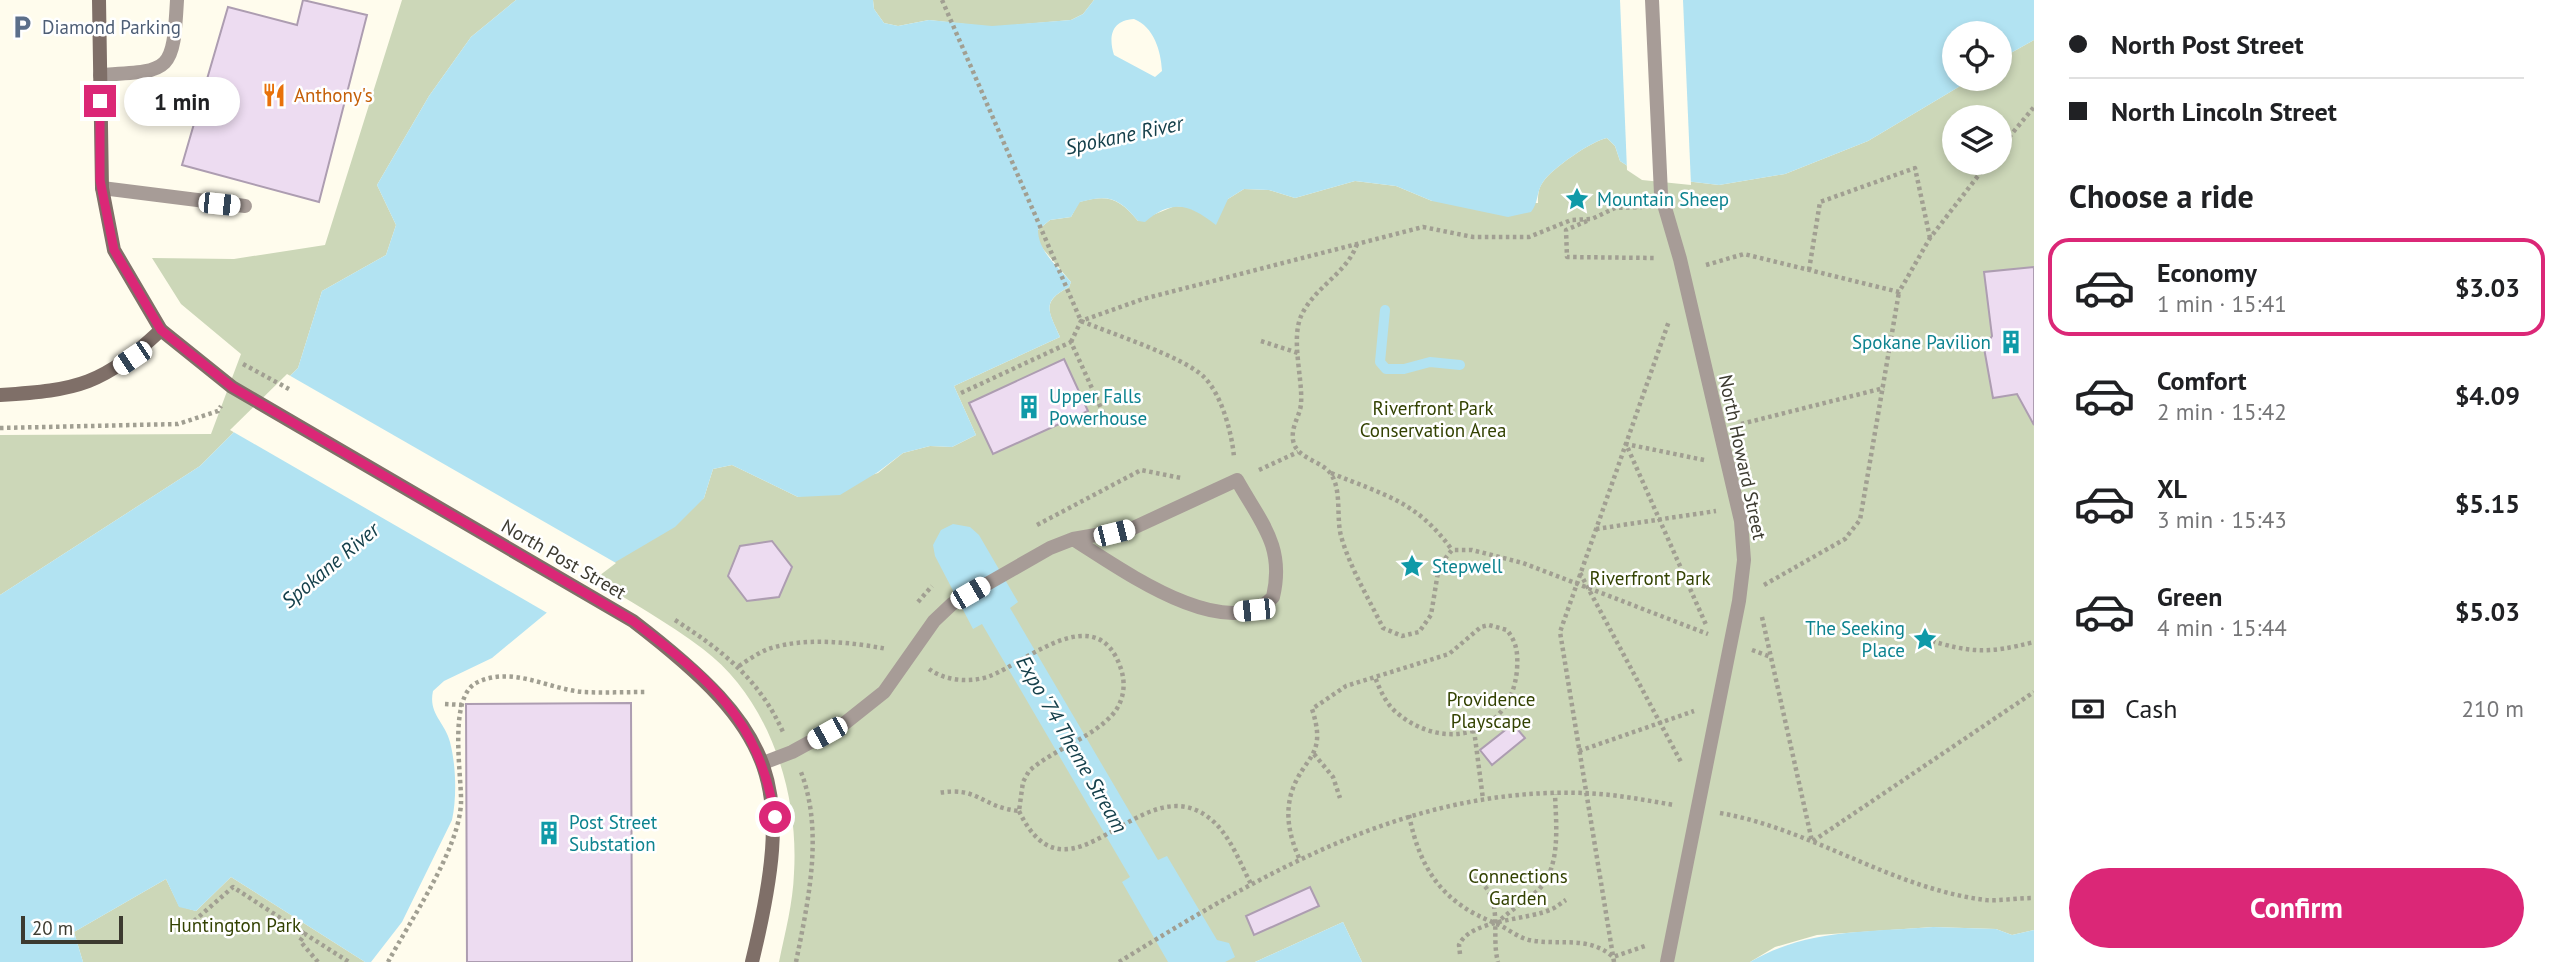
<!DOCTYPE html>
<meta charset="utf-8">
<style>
:root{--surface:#fff;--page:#f2f2f2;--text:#202124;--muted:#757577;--line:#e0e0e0;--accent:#db2777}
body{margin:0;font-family:"PT Sans",sans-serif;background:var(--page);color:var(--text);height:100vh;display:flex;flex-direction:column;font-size:26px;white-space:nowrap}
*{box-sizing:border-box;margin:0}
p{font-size:23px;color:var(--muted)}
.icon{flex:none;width:38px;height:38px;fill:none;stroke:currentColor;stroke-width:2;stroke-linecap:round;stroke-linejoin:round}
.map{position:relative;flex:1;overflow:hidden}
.details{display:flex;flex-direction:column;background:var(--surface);width:525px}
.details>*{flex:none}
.banner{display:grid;align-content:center;height:154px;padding:0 35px;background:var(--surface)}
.fabs{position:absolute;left:1942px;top:21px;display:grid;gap:14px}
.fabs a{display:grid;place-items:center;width:70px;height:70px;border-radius:50%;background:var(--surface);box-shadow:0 4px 10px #0003;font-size:35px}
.scale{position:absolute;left:21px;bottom:18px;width:102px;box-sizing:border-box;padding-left:7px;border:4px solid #3c3a30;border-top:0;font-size:19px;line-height:24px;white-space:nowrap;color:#3c3a30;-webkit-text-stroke:5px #fff;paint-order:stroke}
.end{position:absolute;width:32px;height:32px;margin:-16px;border:9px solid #db2777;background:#fff;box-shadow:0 0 0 4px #fff}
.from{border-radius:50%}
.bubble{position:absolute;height:49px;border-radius:24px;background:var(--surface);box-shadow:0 4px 10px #0003;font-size:23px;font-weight:700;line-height:49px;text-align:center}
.car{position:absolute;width:21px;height:42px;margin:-21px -10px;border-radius:9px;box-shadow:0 0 5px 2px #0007;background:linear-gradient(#fff 24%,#345 0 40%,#fff 0 76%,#345 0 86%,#fff 0)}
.banner b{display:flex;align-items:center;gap:24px;height:66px;font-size:26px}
.banner b+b{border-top:2px solid var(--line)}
.banner i{width:18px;height:18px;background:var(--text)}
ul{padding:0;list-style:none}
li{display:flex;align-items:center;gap:21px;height:98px;margin:0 14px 10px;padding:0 21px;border:4px solid transparent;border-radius:21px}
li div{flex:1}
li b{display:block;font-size:26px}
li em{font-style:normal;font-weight:700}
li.current{border-color:var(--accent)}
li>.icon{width:63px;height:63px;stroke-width:1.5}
h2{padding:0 35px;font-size:32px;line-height:84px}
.pay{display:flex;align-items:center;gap:18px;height:77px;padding:0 35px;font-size:26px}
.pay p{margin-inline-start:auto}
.action{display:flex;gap:14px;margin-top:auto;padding:14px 35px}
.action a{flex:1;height:80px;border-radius:42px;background:var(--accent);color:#fff;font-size:28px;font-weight:700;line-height:80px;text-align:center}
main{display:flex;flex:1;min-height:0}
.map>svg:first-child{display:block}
</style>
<main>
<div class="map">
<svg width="2034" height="962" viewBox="0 0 2034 962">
<rect width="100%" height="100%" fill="#fffced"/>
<!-- green -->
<g fill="#ccd7b8" fill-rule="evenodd">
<polygon points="402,0 516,0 471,37 429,96 377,185 396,225 386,255 322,291 298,368 200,466 0,595 0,435 211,434 241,354 181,304 152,258 234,259 325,245"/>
<polygon points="873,0 1094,0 1083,14 1071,20 992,27 929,20 898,26 884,23 874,9"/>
<path d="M2034 40V930L2012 935 1996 929 1933 927 1817 935 1775 947 1750 962H1362L1343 922 1255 962H779C785 933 793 903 794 873 799 792 769 699 703 649 667 622 628 600 590 577L704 498 713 469 732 465 798 497 878 473 903 453 930 446 952 447 976 435 954 386 1060 337C1049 312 1040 302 1069 287L1071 282 1043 249 1038 240V230L1050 220 1071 217 1079 202C1108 194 1119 198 1138 221L1175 206 1195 208 1228 199 1244 189 1269 190 1295 198 1355 181 1396 186 1432 201 1538 203C1538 195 1538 189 1543 182 1551 169 1593 140 1607 138L1615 146 1620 161 1643 176 1719 185 1785 174 1868 141 1972 79H2000V59ZM1955 117H2000V163H1955Z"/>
<polygon points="231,877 365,962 83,962 74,932 166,879 179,906 196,911"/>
</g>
<!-- water -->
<g fill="#b2e3f2" fill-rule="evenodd">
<path d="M516 0H873L874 9 884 23 898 26 929 20 992 26 1071 20 1083 14 1094 0H2034V40L2000 59V33H1955V79H1972L1868 141 1785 174 1719 185 1643 176 1620 161 1615 146 1607 138C1593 140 1551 169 1543 182 1536 192 1539 202 1531 212L1508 217 1432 201 1396 186 1355 181 1295 198 1269 190 1244 189 1228 199 1216 225C1190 205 1173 198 1145 222L1138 221C1119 198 1109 194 1080 202L1071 217 1050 220 1038 230C1038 251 1058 267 1071 282L1069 287C1040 302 1049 311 1060 337L954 386 976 435 952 447 930 446 903 453 878 472 840 495 798 497 732 465 713 469 704 498 675 527 590 577 492 658 444 681 433 691C428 714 445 722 450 742 456 765 457 797 452 820L402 922 371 962H365L231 877 196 911 179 907 166 879 74 932 83 962H0V595L200 466 298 368 322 291 386 255 396 225 377 185 429 96 471 37ZM1134 19C1154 27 1161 51 1162 71L1155 77 1114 55C1108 36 1112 20 1134 19Z"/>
<polygon points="953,524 970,527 979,535 1018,602 1010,608 1158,860 1167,856 1217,940 1229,943 1235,957 1225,962 1168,962 1122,882 1130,877 982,624 973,629 935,556 933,545 941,530"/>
<polygon points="1343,922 1362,962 1255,962"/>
<path d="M1933 927 1996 929 2012 935 2034 930V962H1750C1805 929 1870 932 1933 927Z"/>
</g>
<!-- pier -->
<g fill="#fffced">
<polygon points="1620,0 1683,0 1691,185 1642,180 1627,170"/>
<polygon points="287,374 616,563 549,614 230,430"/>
</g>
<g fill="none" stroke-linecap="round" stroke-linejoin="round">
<!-- stream -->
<polyline stroke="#b2e3f2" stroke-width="10" points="1385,310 1380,362 1386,369 1404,369 1430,362 1460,365"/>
</g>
<!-- building -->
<g fill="#eddcf1" stroke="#ad9db1" stroke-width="2">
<polygon points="303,0 367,15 319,202 182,165 228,7 297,25"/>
<polygon points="2034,267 2034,425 2017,394 1993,398 1984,348 1992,336 1984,272"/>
<polygon points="1064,359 1088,411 993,454 969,403"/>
<polygon points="772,541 792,567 779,597 747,601 728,576 740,546"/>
<polygon points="631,703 632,962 467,962 466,704"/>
<polygon points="1513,724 1525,738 1492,765 1480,750"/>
<polygon points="1310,887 1319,906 1254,935 1246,916"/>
</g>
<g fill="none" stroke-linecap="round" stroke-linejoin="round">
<!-- path -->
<g stroke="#a19f92" stroke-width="4.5" stroke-dasharray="3.5 3.5" stroke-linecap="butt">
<path d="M942 0 1081 321C1110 333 1184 357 1204 377 1222 395 1232 434 1234 457"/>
<polyline points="2000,148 2034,107"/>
<polyline points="1587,221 1566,230 1567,257 1655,258"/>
<path d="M1357 244C1347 273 1316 286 1302 314 1290 338 1303 378 1301 404 1300 416 1291 426 1293 440 1296 459 1321 460 1331 474 1342 491 1336 517 1341 536 1350 568 1369 599 1383 628L1402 636 1419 632 1431 615 1439 566 1452 550H1472L1523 563 1708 634"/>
<polyline points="1706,265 1744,254 1899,292 1930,238 1988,163"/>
<polyline points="1809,270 1820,202 1915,168 1930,238"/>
<polyline points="1261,341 1298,353"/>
<polyline points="1071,342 1081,321 1143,299 1423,227 1473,237 1529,237 1571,220 1592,219 1615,208 1642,207"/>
<polyline points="243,364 289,389"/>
<polyline points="961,393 1071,342 1105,417"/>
<polyline points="1741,424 1884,388"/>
<polyline points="0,428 178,424 218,411 221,406"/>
<polyline points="1704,460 1626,444 1707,627"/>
<polyline points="1259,470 1298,452"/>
<path d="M1331 473C1384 495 1417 501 1452 550"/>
<polyline points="1037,525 1141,470 1181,478"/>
<polyline points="1596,529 1716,511"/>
<polyline points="1580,573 1681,762"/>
<polyline points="1764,585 1845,539 1860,520 1899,292"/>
<polyline points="918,602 932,586"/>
<polyline points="1762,617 1812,841"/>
<path d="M675 620C723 651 759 679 783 732"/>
<path d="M1925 639C1971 653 1987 654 2034 642"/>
<polyline points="1752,650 1771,657"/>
<path d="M739 666C748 660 758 653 768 649 804 637 850 642 887 649"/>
<path d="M929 669C945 681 971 683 990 676 1028 661 1098 598 1121 669 1126 684 1124 701 1113 714 1092 738 1054 749 1029 771L1023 782 1019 811C980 807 980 786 938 793"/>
<polyline points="445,704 462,705"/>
<polyline points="1474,730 1483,799"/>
<polyline points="1579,751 1694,711"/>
<polyline points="1314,754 1333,777 1340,798"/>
<path d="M1019 811C1069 916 1140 766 1208 817 1229 832 1240 863 1251 884"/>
<path d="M1720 813C1812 829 1893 889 1986 900 2001 901 2018 898 2034 898"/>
<path d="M1409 815C1420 870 1443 903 1495 923 1507 928 1517 937 1529 940 1558 946 1589 935 1613 957L1645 946"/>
<polyline points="1813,841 2034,692"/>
<path d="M1299 858C1290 837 1285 817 1291 794 1303 755 1328 758 1312 709L1346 686 1449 654 1481 627 1489 625 1507 630C1517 643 1518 653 1517 670 1511 735 1445 753 1397 713 1386 704 1380 690 1375 677"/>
<path d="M1474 878C1506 895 1490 933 1498 962"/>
<polyline points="194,921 233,887 305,934"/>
<path d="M1496 924C1509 911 1522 904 1535 893 1562 871 1556 825 1555 794"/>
<path d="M1460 954 1459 945C1470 919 1530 920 1552 909 1557 907 1561 903 1566 900"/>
<polyline points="318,962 300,941 305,934 349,962"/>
<path d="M388 962C411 919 459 850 461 803 462 776 447 695 478 682 513 666 548 689 583 692 604 693 626 692 647 692"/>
<path d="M796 962C808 902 824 832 801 772"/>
<path d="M1119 962C1264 873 1408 787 1584 793 1614 794 1644 800 1674 805"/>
<polyline points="1614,962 1560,632 1669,321"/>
</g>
<!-- lane -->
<g stroke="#a79c97" stroke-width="14">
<path d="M100 75C171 71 173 73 177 0"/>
<polyline points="102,188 245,206"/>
<path d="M763 763 792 752 845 723 884 692 934 621 952 604 1050 548 1073 539 1131 529 1237 480C1261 523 1285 546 1273 597 1226 647 1117 566 1073 539"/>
</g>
<!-- street -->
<polyline stroke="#a79c97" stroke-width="14" points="1652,0 1661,194 1680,259 1741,521 1744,560 1739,601 1667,962"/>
<!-- secondary -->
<g stroke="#7f6f68" stroke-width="14">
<path d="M99 0 102 188 114 250 161 330 232 387 633 621C779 733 795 784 752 962"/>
<path d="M0 395C79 390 102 385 161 330"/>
</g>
</g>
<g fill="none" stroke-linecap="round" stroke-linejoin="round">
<!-- route -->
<path stroke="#db2777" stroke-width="9" d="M100 101V180L114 250 161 330 232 387 633 621C710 680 758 717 775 817"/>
</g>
<!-- icons -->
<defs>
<g id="parking-bare" transform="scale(1.89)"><path d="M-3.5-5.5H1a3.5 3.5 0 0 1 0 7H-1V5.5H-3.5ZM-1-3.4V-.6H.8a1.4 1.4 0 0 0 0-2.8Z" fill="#5c6f8a" stroke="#fff" stroke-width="2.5" paint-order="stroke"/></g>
<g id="restaurant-bare" transform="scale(1.89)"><path d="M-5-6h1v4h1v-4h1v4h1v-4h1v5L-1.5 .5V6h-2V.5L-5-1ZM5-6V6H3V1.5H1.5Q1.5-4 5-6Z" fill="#e8710a" stroke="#fff" stroke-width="2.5" paint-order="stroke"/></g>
<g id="sight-bare" transform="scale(1.89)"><path d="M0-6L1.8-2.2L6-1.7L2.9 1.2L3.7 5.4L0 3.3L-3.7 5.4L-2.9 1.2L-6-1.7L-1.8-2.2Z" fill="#0f9aa8" stroke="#fff" stroke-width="2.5" paint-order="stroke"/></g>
<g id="building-bare" transform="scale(1.89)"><path d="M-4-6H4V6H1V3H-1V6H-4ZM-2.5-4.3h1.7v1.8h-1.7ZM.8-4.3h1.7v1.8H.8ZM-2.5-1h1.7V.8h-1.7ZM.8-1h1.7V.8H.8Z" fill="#0f9aa8" stroke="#fff" stroke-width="2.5" paint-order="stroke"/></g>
</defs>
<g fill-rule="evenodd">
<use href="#parking-bare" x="22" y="27"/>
<use href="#restaurant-bare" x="274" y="95"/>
<use href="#sight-bare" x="1577" y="199"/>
<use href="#building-bare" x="2011" y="342"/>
<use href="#building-bare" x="1029" y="407"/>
<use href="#sight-bare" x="1412" y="566"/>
<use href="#sight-bare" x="1925" y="639"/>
<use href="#building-bare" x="549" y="833"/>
</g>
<g text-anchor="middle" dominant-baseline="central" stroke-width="5" stroke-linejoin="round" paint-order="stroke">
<!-- service labels -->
<g font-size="19" fill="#4e5e75" stroke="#fff" text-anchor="start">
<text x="42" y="27">Diamond Parking</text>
</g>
<!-- food labels -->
<g font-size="19" fill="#c56008" stroke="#fff" text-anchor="start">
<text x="294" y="95">Anthony's</text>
</g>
<!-- culture labels -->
<g font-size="19" fill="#0d838f" stroke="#fff" text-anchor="start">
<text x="1597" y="199">Mountain Sheep</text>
<text x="1991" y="342" text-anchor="end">Spokane Pavilion</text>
<text x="1049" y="396">Upper Falls<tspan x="1049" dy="22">Powerhouse</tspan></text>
<text x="1432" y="566">Stepwell</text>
<text x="1905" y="628" text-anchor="end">The Seeking<tspan x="1905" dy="22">Place</tspan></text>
<text x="569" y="822">Post Street<tspan x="569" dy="22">Substation</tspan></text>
</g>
<!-- park labels -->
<g font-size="19" fill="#334202" stroke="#fff">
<text x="1433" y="408">Riverfront Park<tspan x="1433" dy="22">Conservation Area</tspan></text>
<text x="1650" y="578">Riverfront Park</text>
<text x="1491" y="699">Providence<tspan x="1491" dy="22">Playscape</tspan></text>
<text x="1518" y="876">Connections<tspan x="1518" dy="22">Garden</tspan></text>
<text x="235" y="925">Huntington Park</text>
</g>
<!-- street labels -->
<g font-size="19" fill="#3c3a30" stroke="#fff">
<text transform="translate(1743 457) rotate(78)">North Howard Street</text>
<text transform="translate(564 559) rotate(30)">North Post Street</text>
</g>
<!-- water labels -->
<g font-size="21" font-style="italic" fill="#15404b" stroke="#fff">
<text transform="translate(1124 135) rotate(-12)">Spokane River</text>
<text transform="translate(330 565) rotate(-40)">Spokane River</text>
<text transform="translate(1072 744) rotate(60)">Expo '74 Theme Stream</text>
</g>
</g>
</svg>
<div class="fabs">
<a><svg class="icon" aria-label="locate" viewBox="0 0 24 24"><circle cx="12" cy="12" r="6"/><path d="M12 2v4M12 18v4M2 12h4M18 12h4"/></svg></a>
<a><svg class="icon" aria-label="layers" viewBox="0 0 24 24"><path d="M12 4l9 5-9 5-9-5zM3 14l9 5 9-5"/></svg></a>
</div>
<div class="scale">20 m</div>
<i class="end from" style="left:775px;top:817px"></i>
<i class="end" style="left:100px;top:101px"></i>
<div class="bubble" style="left:124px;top:77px;width:116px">1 min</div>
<i class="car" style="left:219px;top:204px;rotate:96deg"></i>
<i class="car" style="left:132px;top:358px;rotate:236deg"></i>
<i class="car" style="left:1114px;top:533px;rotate:76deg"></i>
<i class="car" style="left:970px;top:593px;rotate:60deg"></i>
<i class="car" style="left:1254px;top:610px;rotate:264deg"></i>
<i class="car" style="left:827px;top:733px;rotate:241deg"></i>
</div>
<section class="details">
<div class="banner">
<b><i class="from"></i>North Post Street</b>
<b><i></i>North Lincoln Street</b>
</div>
<h2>Choose a ride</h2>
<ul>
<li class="current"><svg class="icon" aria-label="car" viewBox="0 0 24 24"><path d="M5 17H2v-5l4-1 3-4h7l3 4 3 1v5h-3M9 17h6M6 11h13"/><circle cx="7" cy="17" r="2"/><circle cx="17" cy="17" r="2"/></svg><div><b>Economy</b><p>1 min · 15:41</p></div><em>$3.03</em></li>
<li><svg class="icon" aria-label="car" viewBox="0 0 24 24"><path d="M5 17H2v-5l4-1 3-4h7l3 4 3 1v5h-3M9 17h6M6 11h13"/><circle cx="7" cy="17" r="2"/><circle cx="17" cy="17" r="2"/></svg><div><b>Comfort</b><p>2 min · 15:42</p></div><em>$4.09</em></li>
<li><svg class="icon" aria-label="car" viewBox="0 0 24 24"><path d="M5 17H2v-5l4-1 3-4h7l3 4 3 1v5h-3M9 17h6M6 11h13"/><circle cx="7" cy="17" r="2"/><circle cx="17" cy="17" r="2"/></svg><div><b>XL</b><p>3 min · 15:43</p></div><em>$5.15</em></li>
<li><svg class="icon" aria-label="car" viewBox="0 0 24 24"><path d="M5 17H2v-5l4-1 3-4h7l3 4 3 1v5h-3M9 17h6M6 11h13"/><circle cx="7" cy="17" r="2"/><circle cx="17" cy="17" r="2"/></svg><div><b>Green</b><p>4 min · 15:44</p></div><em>$5.03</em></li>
</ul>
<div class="pay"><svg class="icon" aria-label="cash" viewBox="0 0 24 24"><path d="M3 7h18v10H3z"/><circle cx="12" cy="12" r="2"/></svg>Cash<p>210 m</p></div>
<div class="action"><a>Confirm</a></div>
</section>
</main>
